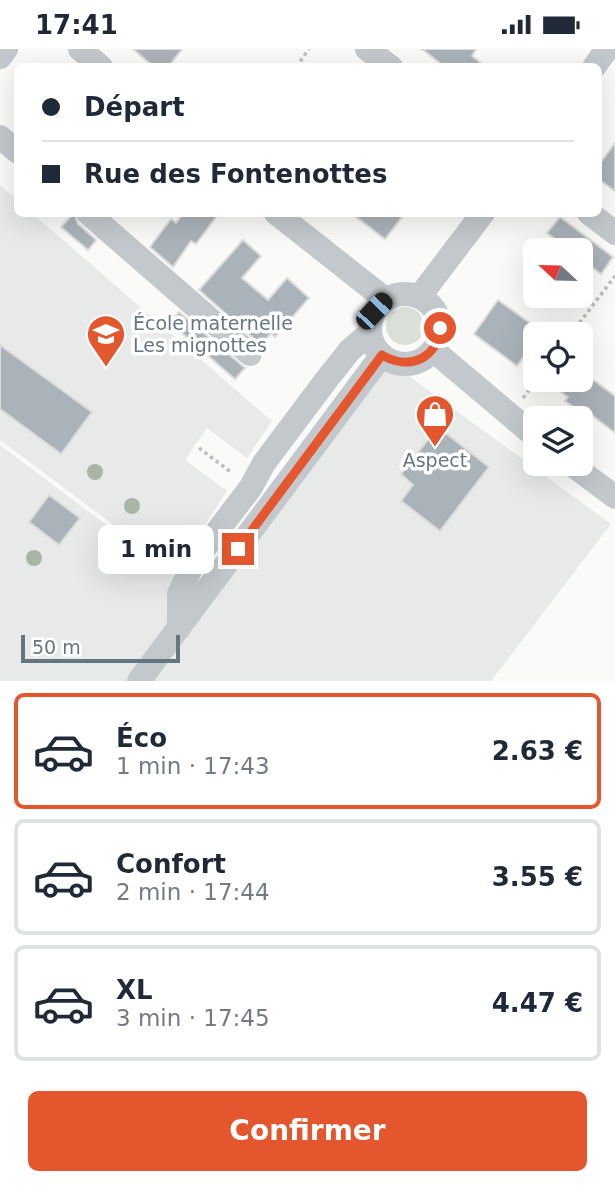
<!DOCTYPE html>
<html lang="fr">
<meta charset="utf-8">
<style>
:root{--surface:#fff;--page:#f2f2f3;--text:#1f2937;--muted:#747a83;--line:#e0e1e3;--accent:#e4572e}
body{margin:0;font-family:"DejaVu Sans",sans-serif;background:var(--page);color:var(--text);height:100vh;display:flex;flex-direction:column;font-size:26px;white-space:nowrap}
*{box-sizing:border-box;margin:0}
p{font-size:23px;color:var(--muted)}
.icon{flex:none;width:38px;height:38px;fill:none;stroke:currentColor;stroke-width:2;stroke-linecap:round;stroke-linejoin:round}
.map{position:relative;height:632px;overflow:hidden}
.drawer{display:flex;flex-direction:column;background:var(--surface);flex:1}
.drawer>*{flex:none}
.banner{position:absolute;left:14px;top:14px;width:588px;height:154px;border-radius:10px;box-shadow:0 7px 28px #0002;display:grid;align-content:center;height:154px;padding:0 28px;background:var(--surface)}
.needle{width:46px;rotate:292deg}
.tools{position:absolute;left:523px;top:189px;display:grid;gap:14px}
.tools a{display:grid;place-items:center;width:70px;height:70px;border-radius:10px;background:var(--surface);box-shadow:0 7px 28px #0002;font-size:35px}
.scale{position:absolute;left:21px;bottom:18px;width:159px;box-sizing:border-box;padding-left:7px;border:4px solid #657683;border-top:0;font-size:19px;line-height:24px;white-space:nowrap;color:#657683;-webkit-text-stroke:5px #fff;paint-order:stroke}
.end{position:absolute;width:32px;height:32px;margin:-16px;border:9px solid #e4572e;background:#fff;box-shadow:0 0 0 4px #fff}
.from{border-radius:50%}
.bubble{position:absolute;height:49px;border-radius:10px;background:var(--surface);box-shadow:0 7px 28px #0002;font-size:23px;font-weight:600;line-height:49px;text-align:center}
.car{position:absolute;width:21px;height:42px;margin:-21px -10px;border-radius:9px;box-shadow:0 0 5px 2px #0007;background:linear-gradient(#222 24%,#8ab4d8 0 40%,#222 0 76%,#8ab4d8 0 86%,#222 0)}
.banner b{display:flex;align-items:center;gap:24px;height:66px;font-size:26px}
.banner b+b{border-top:2px solid var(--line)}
.banner i{width:18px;height:18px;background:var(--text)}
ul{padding:12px 0 0;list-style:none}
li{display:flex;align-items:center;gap:21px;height:116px;margin:0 14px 10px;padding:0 14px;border:4px solid var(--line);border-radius:10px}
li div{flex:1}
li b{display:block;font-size:26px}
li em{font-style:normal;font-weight:600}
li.selected{border-color:var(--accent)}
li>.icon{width:63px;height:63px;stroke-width:1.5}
.cta{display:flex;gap:14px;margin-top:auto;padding:14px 28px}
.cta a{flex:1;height:80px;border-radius:10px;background:var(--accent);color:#fff;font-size:28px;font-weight:600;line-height:80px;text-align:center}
.status{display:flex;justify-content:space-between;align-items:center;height:49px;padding:0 35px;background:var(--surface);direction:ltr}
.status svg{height:19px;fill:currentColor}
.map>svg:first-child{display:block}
</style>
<div class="status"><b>17:41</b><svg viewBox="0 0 49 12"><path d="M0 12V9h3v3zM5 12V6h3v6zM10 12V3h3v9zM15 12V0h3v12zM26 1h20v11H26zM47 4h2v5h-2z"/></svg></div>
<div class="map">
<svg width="615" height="632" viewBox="0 0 615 632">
<rect width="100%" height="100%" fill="#fafaf8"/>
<!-- built -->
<g fill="#e8e9e9">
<polygon points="0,136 17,151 18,164 33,165 272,372 247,409 207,379 185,411 227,442 175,522 0,391"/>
<polygon points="383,308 611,475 491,632 0,632 0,396 200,546"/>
</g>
<!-- green -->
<circle fill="#dadfd7" cx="405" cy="277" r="19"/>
<!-- building -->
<g fill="#aab3b9" stroke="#dcdcda" stroke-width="2">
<polygon points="133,0 182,0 168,18 154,18"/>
<polygon points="422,0 476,0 472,7 486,18 445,18"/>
<polygon points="615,94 615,142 598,130 598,117"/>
<polygon points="74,164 78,175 96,191 88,201 61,178"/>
<polygon points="183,164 219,164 196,195 191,192 173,218 150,198 171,170 176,174"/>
<polygon points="351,164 405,164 385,190"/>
<polygon points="560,168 613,208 601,225 581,210 581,201 569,201 547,184"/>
<polygon points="243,191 261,207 242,229 268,251 287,229 309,249 275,288 271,284 261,296 199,241"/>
<polygon points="498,251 545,285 535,285 536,306 528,301 517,317 474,285"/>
<polygon points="179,263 245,319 235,330 170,274"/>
<polygon points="0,296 92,363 61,405 0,360"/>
<polygon points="581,322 615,347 615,384 585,361 583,364 565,352 568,348 544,331 581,331"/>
<polygon points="438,378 489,418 440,482 401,452 413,436 401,425"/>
<polygon points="49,446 80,469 59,496 29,473"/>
</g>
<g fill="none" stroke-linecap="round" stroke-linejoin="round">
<!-- path -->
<g stroke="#bbbfc2" stroke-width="3.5" stroke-dasharray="3.5 3.5" stroke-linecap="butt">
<polyline points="296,18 309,0"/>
<polyline points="571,285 615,227"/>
<polyline points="523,349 537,331"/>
<polyline points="199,399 232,424"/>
</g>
<!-- minor -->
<g stroke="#c3c8cc" stroke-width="24">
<polyline points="80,0 101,18"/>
<polyline points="367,0 391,18"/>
<polyline points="0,8 6,0"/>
<polyline points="594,18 607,0"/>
<polyline points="0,88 18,103"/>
<polyline points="88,164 250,305"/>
<polyline points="276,164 385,250"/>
<polyline points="589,164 615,184"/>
<circle cx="405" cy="280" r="35"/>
<polyline points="420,247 483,164"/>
<polyline points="433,301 536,388"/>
<polyline points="571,415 615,448"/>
<polyline points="179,579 179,545 194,513 251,438 264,414 327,330 350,301 370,284"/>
<polyline points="139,632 382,306"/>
</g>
</g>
<!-- trees -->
<g fill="#aab4a7">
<circle cx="95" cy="423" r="8"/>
<circle cx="132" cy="457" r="8"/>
<circle cx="167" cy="485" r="8"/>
<circle cx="34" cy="509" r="8"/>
</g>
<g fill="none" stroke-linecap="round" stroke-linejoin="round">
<!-- route -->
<path stroke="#e4572e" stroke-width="9" d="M238 500 382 306C409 322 437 310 440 279"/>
</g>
<!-- icons -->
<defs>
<g id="school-pin" transform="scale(2.0125)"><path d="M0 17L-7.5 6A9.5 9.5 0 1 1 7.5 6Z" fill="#e4572e" stroke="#fff"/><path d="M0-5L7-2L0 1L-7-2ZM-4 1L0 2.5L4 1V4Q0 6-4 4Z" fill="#fff"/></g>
<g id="shop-pin" transform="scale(2.0125)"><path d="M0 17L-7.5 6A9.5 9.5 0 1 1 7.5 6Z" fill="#e4572e" stroke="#fff"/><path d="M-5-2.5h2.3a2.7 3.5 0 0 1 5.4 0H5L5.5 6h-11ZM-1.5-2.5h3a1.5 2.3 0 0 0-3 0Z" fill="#fff"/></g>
</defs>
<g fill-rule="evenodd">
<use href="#school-pin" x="106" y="285"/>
<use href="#shop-pin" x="435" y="365"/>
</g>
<g text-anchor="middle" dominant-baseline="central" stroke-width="7" stroke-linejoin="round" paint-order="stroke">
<!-- poi labels -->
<g font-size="19" fill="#657683" stroke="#fff" text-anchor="start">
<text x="133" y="274">École maternelle<tspan x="133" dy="22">Les mignottes</tspan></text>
<text x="435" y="411" text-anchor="middle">Aspect</text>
</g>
</g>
</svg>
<div class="tools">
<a><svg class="needle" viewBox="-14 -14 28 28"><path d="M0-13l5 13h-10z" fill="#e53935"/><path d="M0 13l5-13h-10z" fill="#747a83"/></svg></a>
<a><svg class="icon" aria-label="locate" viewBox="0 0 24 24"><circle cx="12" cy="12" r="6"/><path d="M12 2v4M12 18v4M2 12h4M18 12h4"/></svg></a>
<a><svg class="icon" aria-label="layers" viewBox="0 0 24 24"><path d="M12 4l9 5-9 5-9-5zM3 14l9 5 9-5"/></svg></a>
</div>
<div class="scale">50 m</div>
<i class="end from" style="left:440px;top:279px"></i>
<i class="end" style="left:238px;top:500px"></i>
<div class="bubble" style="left:98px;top:476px;width:116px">1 min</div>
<i class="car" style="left:374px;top:262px;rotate:44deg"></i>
<div class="banner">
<b><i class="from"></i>Départ</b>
<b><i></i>Rue des Fontenottes</b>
</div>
</div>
<section class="drawer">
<ul>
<li class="selected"><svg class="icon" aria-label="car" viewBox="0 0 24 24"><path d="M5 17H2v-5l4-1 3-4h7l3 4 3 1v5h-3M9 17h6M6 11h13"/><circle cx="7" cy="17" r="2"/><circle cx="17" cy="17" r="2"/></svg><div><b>Éco</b><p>1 min · 17:43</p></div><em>2.63 €</em></li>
<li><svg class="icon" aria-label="car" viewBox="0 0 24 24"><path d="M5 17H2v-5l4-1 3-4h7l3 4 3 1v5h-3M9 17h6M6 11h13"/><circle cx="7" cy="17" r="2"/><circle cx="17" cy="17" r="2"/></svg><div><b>Confort</b><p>2 min · 17:44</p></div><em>3.55 €</em></li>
<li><svg class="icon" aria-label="car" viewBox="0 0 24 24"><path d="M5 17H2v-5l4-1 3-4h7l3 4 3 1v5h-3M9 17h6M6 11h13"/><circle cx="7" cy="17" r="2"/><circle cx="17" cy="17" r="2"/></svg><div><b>XL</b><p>3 min · 17:45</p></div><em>4.47 €</em></li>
</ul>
<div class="cta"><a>Confirmer</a></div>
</section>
